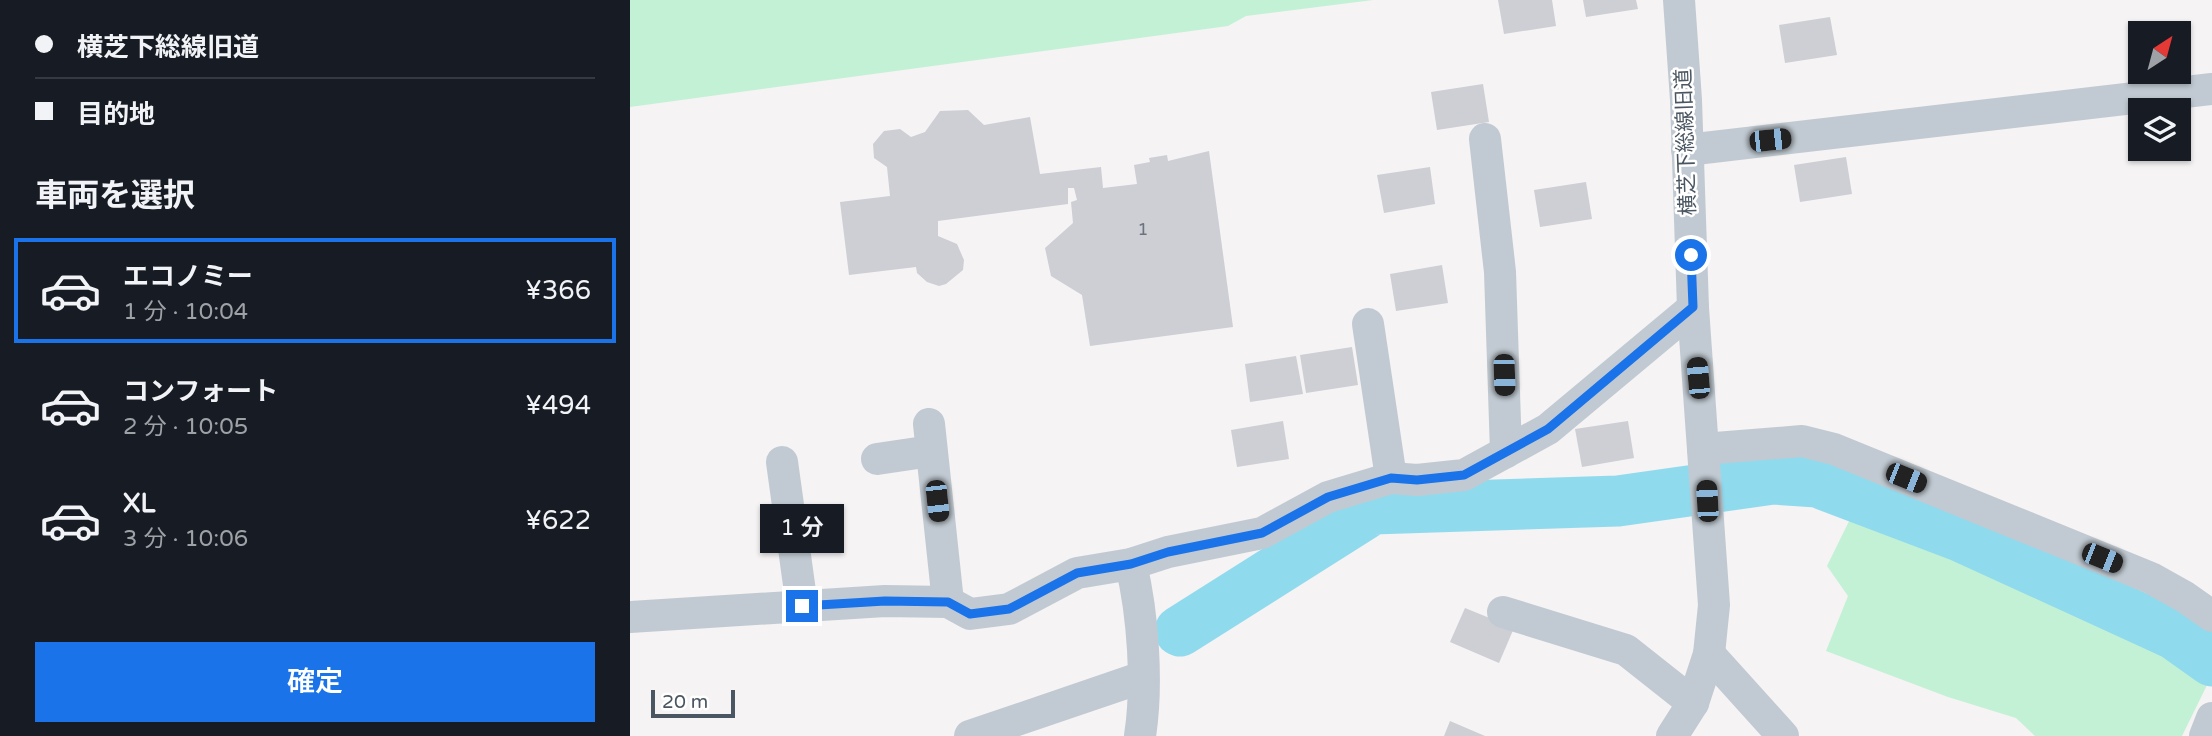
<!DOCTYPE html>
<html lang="ja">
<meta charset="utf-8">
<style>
:root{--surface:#171b24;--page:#20242c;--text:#f1f3f6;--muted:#9ea1a6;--line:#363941;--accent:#1a73e8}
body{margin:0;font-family:"Varela Round","Noto Sans JP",sans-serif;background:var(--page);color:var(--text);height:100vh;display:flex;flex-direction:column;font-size:26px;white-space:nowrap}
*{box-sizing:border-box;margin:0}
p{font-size:23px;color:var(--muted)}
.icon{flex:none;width:38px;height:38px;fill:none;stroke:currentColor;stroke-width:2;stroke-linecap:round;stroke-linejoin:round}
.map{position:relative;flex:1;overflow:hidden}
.panel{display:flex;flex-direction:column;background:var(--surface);width:630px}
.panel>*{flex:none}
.hud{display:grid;align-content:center;height:154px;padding:0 35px;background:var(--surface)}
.needle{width:46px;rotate:36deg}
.controls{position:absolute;left:1498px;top:21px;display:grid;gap:14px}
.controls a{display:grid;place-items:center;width:63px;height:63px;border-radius:0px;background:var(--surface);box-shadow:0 2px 5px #0004;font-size:35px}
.scale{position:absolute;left:21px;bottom:18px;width:84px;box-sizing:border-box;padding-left:7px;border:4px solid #4a5661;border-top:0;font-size:19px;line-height:24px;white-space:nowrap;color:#4a5661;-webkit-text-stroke:5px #fff;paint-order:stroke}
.end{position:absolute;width:32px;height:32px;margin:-16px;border:9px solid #1a73e8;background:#fff;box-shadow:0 0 0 4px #fff}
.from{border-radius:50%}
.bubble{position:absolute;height:49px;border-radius:0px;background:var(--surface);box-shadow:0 2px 5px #0004;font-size:23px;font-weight:600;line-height:49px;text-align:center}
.car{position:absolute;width:21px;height:42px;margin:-21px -10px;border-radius:9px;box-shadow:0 0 5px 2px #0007;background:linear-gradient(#222 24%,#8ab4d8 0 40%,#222 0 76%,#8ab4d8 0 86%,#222 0)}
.hud b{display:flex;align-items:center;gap:24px;height:66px;font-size:26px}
.hud b+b{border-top:2px solid var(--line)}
.hud i{width:18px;height:18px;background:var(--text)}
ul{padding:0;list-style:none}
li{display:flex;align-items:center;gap:21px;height:105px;margin:0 14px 10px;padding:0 21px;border:4px solid transparent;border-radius:0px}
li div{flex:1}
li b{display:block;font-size:26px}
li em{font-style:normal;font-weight:600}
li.selected{border-color:var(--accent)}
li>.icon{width:63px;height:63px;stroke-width:1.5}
h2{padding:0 35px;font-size:32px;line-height:84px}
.primary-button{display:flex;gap:14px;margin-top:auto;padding:14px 35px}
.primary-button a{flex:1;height:80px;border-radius:0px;background:var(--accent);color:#fff;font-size:28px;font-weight:600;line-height:80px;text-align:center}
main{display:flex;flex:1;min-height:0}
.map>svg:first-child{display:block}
</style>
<main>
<section class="panel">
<div class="hud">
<b><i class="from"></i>横芝下総線旧道</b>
<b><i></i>目的地</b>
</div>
<h2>車両を選択</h2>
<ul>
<li class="selected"><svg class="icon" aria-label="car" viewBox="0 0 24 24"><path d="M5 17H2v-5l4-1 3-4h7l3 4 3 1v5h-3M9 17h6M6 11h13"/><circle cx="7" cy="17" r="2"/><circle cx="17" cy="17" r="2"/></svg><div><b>エコノミー</b><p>1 分 · 10:04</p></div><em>¥366</em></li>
<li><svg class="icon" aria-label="car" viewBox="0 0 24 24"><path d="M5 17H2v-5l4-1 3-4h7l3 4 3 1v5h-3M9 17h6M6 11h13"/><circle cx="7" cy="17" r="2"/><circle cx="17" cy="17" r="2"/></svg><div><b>コンフォート</b><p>2 分 · 10:05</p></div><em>¥494</em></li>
<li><svg class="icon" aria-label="car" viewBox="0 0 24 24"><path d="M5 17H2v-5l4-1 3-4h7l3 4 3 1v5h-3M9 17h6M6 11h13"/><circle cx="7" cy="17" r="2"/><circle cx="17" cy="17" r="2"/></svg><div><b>XL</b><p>3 分 · 10:06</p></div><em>¥622</em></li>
</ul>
<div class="primary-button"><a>確定</a></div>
</section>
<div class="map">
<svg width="1582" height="736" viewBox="0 0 1582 736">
<rect width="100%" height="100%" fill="#f5f3f3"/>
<!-- green -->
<g fill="#c3f1d5">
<polygon points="0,0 743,0 616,16 598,26 0,107"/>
<polygon points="1226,507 1417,589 1535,643 1581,677 1552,736 1405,736 1386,718 1318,697 1196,651 1218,596 1197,566"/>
</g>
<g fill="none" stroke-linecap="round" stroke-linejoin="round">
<!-- river -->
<polyline stroke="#90daee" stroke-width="51" points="550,631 743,509 988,501 1143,479 1187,482 1332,537 1544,634 1582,661"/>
</g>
<!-- building -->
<g fill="#cdcfd5">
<polygon points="868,0 922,0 926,26 874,34"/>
<polygon points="953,0 1006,0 1008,9 956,17"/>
<polygon points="1200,17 1207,55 1155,63 1149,25"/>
<polygon points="853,84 859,122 807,130 801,92"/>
<polygon points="338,110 354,125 400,117 410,174 471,167 473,188 507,184 504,165 520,162 519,158 537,155 538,161 579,151 603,327 460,346 452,295 421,276 415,248 443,223 441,202 447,200 444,188 438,188 438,204 308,221 308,236 327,244 334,260 333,270 316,284 309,286 297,282 287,273 286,267 219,275 210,202 260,196 257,167 244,158 243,144 254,131 270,129 281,137 295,132 310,111"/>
<polygon points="1216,157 1222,194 1170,202 1164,165"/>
<polygon points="800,167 805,204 754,213 747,175"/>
<polygon points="956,182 962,219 910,227 904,190"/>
<polygon points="812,265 818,303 766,311 760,274"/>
<polygon points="722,347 728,385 676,393 670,355"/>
<polygon points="666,356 673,394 620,402 615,364"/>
<polygon points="653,421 659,459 607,467 601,430"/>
<polygon points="998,421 1004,458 952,467 945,429"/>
<polygon points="835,608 884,628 869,663 820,642"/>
<polygon points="820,721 855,736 814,736"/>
</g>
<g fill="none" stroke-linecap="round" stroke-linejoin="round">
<!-- minor -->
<g stroke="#c1cad2" stroke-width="32">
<polyline points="855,139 870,272 876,452"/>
<polyline points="1057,150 1582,89"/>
<polyline points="738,324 761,478"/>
<polyline points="299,424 318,602"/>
<polyline points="1073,449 1172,441 1204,449 1521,578 1555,597 1582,616"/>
<polyline points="247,459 301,451"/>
<polyline points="152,462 172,606"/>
<path d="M501 564C513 615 518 684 510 736"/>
<polyline points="873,612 996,650 1063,703"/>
<polyline points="0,617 255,601 318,602 340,614 379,609 447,573 501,564 538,552 632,533 698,497 761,478 787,480 834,475 918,429 1063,308"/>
<polyline points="1079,654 1153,736"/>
<polyline points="340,736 513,677"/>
<polyline points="1042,736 1063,703 1079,654 1084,605 1063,308 1056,100 1049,0"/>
<polyline points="1575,736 1582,718"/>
</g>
</g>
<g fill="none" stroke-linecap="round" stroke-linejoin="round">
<!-- route -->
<polyline stroke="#1a73e8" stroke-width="9" points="172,606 255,601 318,602 340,614 379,609 447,573 501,564 538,552 632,533 698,497 761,478 787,480 834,475 918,429 1063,307 1061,255"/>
</g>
<g text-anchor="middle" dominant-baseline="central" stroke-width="5" stroke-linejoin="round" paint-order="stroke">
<!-- number labels -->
<g font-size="18" fill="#6b747e">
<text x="513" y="229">1</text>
</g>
<!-- street labels -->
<g font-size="21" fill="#4a5661" stroke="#fff">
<text transform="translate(1056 142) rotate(-92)">横芝下総線旧道</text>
</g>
</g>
</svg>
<div class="controls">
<a><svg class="needle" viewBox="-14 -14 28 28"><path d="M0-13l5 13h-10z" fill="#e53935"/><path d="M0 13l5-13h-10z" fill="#9ea1a6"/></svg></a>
<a><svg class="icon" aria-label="layers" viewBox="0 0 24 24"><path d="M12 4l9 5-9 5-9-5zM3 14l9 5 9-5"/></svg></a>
</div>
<div class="scale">20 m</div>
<i class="end from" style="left:1061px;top:255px"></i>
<i class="end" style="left:172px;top:606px"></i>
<div class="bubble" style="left:130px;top:504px;width:84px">1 分</div>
<i class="car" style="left:1140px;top:140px;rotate:84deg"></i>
<i class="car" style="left:874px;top:375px;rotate:178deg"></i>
<i class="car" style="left:1068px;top:378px;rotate:355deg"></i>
<i class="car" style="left:1276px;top:478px;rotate:112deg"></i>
<i class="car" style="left:307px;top:501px;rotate:174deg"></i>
<i class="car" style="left:1077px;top:501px;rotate:357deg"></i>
<i class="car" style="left:1472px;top:558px;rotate:112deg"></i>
</div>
</main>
